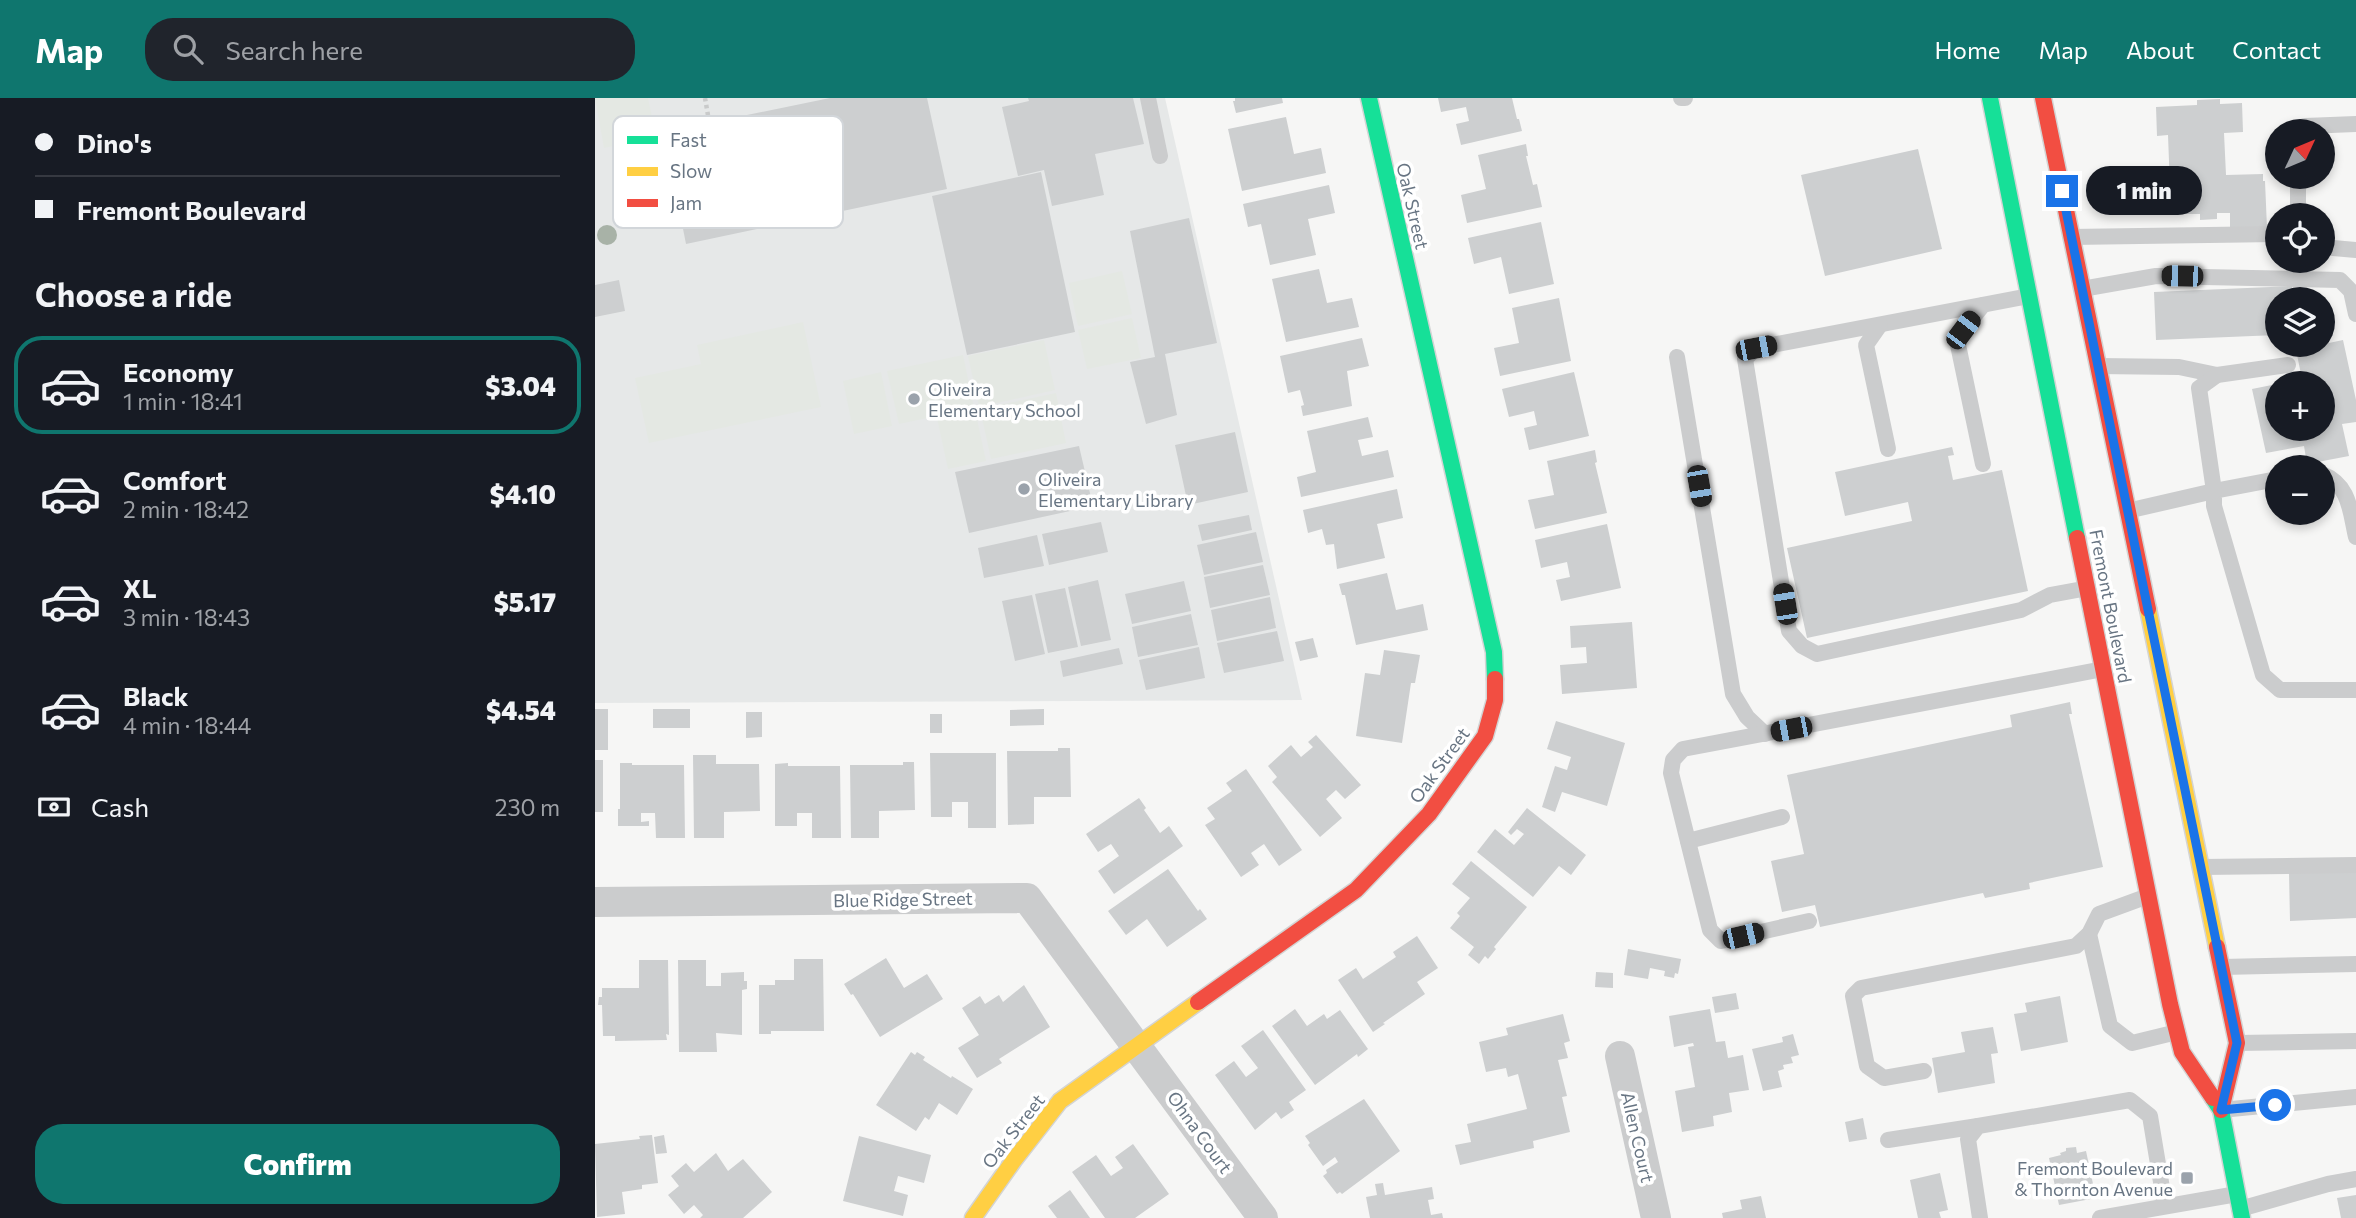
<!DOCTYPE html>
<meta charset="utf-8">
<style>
:root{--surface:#171b24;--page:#20242c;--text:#f1f3f6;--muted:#9ea1a6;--line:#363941;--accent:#0f766e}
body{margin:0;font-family:Commissioner,sans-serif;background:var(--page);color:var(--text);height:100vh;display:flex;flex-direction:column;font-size:26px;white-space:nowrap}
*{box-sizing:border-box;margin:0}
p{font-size:23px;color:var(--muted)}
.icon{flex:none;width:38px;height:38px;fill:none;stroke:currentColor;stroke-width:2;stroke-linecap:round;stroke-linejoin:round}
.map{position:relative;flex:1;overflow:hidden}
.side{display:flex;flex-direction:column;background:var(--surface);width:595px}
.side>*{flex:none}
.hud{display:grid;align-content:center;height:154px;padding:0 35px;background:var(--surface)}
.needle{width:46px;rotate:46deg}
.fabs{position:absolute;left:1670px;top:21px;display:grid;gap:14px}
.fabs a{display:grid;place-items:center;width:70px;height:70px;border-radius:50%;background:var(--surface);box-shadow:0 4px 10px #0003;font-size:35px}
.end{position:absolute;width:32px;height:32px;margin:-16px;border:9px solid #1a73e8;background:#fff;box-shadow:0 0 0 4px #fff}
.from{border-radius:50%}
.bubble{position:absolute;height:49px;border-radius:24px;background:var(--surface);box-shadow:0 4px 10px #0003;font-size:23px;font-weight:800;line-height:49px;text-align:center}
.car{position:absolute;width:21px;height:42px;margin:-21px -10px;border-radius:9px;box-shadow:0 0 5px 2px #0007;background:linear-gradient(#222 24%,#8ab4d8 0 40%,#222 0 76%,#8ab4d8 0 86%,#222 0)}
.hud b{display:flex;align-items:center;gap:24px;height:66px;font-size:26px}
.hud b+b{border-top:2px solid var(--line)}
.hud i{width:18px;height:18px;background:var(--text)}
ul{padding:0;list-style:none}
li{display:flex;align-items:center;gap:21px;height:98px;margin:0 14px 10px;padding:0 21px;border:4px solid transparent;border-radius:28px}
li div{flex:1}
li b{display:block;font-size:26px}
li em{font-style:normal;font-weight:800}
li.current{border-color:var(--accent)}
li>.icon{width:63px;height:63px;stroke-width:1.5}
h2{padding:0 35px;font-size:32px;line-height:84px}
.pay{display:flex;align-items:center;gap:18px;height:77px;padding:0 35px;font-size:26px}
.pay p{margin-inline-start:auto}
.cta{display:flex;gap:14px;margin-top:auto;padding:14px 35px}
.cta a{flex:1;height:80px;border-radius:28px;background:var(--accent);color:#fff;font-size:28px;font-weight:800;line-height:80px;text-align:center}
header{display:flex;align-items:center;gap:42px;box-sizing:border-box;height:98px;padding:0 35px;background:var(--accent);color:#fff}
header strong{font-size:33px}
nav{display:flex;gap:38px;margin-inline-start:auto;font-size:24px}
.search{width:490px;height:63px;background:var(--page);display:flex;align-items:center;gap:18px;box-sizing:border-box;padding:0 24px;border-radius:28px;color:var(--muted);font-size:26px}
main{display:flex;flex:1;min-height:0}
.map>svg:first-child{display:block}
</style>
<header>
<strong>Map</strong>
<div class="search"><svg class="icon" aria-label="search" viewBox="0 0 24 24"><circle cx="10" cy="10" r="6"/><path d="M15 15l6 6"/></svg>Search here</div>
<nav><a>Home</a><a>Map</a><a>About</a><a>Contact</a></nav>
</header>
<main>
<section class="side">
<div class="hud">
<b><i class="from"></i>Dino's</b>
<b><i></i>Fremont Boulevard</b>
</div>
<h2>Choose a ride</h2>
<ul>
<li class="current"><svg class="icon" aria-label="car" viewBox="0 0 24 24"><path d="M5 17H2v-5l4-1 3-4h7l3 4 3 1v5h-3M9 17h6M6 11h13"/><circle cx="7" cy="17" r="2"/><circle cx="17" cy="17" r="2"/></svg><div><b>Economy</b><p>1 min · 18:41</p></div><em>$3.04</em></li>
<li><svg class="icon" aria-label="car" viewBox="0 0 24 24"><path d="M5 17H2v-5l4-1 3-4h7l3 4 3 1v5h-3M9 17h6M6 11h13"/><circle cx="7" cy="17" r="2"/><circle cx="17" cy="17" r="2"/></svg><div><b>Comfort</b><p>2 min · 18:42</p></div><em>$4.10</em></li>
<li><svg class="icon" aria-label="car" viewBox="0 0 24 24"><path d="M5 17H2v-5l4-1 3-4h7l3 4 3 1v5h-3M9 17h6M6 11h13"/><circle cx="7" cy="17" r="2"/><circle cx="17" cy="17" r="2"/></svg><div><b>XL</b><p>3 min · 18:43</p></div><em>$5.17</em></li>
<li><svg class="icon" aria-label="car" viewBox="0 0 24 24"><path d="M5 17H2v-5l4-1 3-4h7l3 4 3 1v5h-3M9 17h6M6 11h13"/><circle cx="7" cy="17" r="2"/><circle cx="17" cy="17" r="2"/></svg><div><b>Black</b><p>4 min · 18:44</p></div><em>$4.54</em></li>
</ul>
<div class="pay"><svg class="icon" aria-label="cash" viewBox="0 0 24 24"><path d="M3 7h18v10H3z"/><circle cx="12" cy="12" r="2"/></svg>Cash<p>230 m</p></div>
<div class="cta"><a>Confirm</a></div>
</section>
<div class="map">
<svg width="1761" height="1120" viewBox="0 0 1761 1120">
<rect width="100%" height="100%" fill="#f6f6f5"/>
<!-- built -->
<polygon fill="#e6e8e8" points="0,0 570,0 707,602 0,605"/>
<!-- green -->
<g fill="#e4e8e3">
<polygon points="0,0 53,0 61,39 9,50"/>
<polygon points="527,173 537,216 483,228 474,185"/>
<polygon points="537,220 546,260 492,271 483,232"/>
<polygon points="208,224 226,309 54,345 40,280 106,266 102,247"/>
<polygon points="449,242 460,292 384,309 373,258"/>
<polygon points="368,257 379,310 304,326 292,273"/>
<polygon points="286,274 297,328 259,336 248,283"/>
<polygon points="461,295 471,345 396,361 385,311"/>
<polygon points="380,312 391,363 353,371 342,320"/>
</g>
<!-- building -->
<g fill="#cdcfd0">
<polygon points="235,0 332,0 352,91 91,146 69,34"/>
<polygon points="433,0 538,0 549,46 500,56 509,97 457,108 449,72 423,78 407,9 434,3"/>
<polygon points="640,0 687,0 688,5 641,15 638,3 640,3"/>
<polygon points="843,0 917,0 922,21 924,21 927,33 866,47 861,26 874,23 871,9 846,14"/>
<polygon points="1625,1 1625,6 1647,5 1648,34 1629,35 1631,77 1668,76 1668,83 1670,83 1672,130 1635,131 1635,115 1622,115 1622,121 1605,122 1605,116 1576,116 1573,37 1562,38 1561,9 1602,7 1602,2"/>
<polygon points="691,19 699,56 726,50 731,75 647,93 633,31"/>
<polygon points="931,46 933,58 931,58 938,87 942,86 947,109 872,125 866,97 891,91 883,57"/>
<polygon points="1323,51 1347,151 1230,178 1206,77"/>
<polygon points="446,74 480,234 372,257 337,98"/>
<polygon points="734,87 740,115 713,121 721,157 675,167 666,126 653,129 648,106"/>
<polygon points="594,120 622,245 570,256 582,317 551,326 535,264 560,259 535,133"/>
<polygon points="946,124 959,186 914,196 906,159 879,166 873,140"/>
<polygon points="724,171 732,205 757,200 764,229 691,244 677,181"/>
<polygon points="24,182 30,213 0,219 0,187"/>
<polygon points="1697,188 1697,201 1682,201 1682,237 1561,242 1559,194"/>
<polygon points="964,200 976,263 905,278 899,250 924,245 917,210"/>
<polygon points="767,240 774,268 752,273 757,308 708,318 706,308 709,307 705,292 693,295 685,258"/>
<polygon points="1748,242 1761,302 1761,324 1747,326 1754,358 1712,366 1709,348 1671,355 1657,291 1682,286 1682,331 1727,331 1727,285 1694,285 1707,281 1701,252"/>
<polygon points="979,274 994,338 934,352 929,330 942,327 939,313 914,319 907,291"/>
<polygon points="773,319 778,339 763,342 767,358 793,352 799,379 706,399 702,379 721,374 712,333"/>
<polygon points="640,334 653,394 593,407 580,347"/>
<polygon points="484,348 498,408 374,435 360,374"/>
<polygon points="1357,349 1359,357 1353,358 1358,382 1407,372 1433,493 1212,540 1192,450 1317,423 1313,404 1250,418 1240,374"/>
<polygon points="1000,352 1002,364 1000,365 1012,415 940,431 933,402 959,397 952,363"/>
<polygon points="802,391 808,420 782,426 790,460 742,471 739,446 731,447 727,431 713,435 708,412"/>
<polygon points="654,417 657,432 607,443 603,427"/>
<polygon points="506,424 513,454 454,467 447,436"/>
<polygon points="1012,426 1026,490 966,503 961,482 975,479 972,464 946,470 940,442"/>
<polygon points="661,434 668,464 609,477 602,447"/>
<polygon points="442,437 449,468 389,480 383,450"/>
<polygon points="668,467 675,497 615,510 609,479"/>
<polygon points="792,475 801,512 828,506 833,532 761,547 750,497 747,497 744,486"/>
<polygon points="503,482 516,542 486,548 473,489"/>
<polygon points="589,483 596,513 537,526 530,496"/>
<polygon points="470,490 483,549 453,555 440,496"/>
<polygon points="437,497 450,556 420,563 407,503"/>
<polygon points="675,499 681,530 622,543 616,512"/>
<polygon points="596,516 603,547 543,559 537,529"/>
<polygon points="1037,524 1042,590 967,596 965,567 992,565 991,549 976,550 975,528"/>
<polygon points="682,533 689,563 629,575 622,545"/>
<polygon points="718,540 723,559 705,563 700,544"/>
<polygon points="604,549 610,580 551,592 544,562"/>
<polygon points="524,550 528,566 468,579 465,563"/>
<polygon points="789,552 825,557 820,585 816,585 807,645 761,638 770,575 785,577"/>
<polygon points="1475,604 1477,616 1474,616 1508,769 1434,785 1435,791 1390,800 1388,795 1225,829 1220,807 1187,814 1176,763 1209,756 1192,677 1417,629 1415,617"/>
<rect x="0" y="611" width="13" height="41"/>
<rect x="58" y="611" width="37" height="19"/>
<polygon points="449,611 449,627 415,628 415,612"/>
<polygon points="151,614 167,614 167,639 151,640"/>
<rect x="335" y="616" width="12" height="19"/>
<polygon points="961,623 1030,645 1012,708 967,694 960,714 947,709 960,668 972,672 976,659 952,651"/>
<polygon points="721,637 766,687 750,701 741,692 731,701 747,720 725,739 677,684 682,679 673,668 696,647 706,659 718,649 713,644"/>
<polygon points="463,650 475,650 476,699 439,699 439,726 413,727 412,653 463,653"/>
<polygon points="335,655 401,655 401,730 373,730 373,704 357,704 357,719 336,719"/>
<polygon points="98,657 121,657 121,666 164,666 165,713 129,714 129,740 99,740"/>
<rect x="0" y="662" width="8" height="52"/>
<polygon points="308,664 319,664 320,712 284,713 284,740 256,740 255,667 308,667"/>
<polygon points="25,665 37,665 37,667 89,667 90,740 61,740 60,715 46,715 46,724 54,723 54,728 23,728 23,711 25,711"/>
<polygon points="193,665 193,668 245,668 246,740 217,740 217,715 202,715 202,728 180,728 180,666"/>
<polygon points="651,671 707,752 684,768 669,746 656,755 664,767 646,779 610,727 620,721 612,710 637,693 631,685"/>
<polygon points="544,700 551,710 549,712 565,735 574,728 588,748 519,796 503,773 524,758 516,746 503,754 491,736"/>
<polygon points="932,710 991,757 976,777 964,768 938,799 882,754 900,731 919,747 929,736 922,731 916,737 913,734"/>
<polygon points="876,763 932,809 899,849 901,851 893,861 890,858 884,866 873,857 879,849 855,830 865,818 862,815 875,800 857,786"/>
<polygon points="573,771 603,813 605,811 612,821 572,849 552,821 531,837 513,813"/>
<polygon points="1761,773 1761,820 1695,823 1694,775"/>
<polygon points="822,838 843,870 822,884 830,896 788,925 790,926 778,934 743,882 761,870 768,881 801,859 798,854"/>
<polygon points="1033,851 1086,861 1083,876 1080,875 1079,880 1069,878 1070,873 1055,870 1053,881 1029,877"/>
<polygon points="291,860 309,890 332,876 348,901 285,939 258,896 256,897 249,886"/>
<polygon points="199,861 228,861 229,933 176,933 176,936 164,936 164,887 180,887 180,882 199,882"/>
<polygon points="44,862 73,862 74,937 71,936 72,942 20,943 20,938 8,938 7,907 3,907 4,899 7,899 7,890 44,890"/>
<polygon points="83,862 111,862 111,888 126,888 126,875 149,874 149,883 152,883 152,891 147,892 147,937 121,935 122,954 84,954"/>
<polygon points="1001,874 1018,875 1018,890 1000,889"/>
<polygon points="429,887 455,929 404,961 407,965 382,980 363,950 384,937 367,910 385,898 390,906 404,897 408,904"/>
<polygon points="1141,895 1144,911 1120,915 1117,899"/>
<polygon points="1465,898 1473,944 1426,953 1419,916 1432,914 1430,905"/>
<polygon points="700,911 712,928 729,916 732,921 745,912 773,951 763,959 762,956 720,987 677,928"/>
<polygon points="1115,911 1121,944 1130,943 1133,960 1148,957 1154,992 1134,995 1137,1014 1118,1018 1119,1028 1087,1034 1080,993 1100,989 1093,949 1099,948 1098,945 1079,949 1074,918"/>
<polygon points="968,916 975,943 969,945 973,960 963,962 972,998 967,999 975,1034 938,1043 939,1050 865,1067 860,1047 876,1044 872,1026 932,1011 923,976 913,979 911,970 891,974 884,944 913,937 911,930"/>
<polygon points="1398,929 1403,955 1396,956 1400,985 1343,995 1337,960 1370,954 1366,934"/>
<polygon points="668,932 711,992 694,1004 699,1012 686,1021 681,1014 660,1032 620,977 639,963 651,979 663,970 646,948"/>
<polygon points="1198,936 1204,957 1196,959 1198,965 1188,967 1189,971 1183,973 1187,989 1168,993 1157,951 1188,944 1187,939"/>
<polygon points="316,954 320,957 322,954 330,959 328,962 356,980 357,978 378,991 362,1017 344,1005 334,1022 330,1019 321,1033 281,1007"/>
<polygon points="769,1001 805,1053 747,1096 745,1094 742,1096 728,1078 732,1075 731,1072 743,1064 740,1059 728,1068 713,1047 715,1045 710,1038"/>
<polygon points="1268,1020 1272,1041 1254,1044 1250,1024"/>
<polygon points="57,1037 63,1085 47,1087 47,1091 27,1094 30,1116 2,1119 0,1046 45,1041 44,1038"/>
<polygon points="69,1037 72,1055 61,1056 59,1039"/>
<polygon points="264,1038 336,1057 329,1085 303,1078 299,1093 313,1097 308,1118 248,1103"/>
<polygon points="538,1046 574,1096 540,1120 510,1120 477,1074 501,1057 516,1078 528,1070 520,1059"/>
<polygon points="1481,1049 1482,1055 1491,1053 1501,1100 1464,1107 1454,1060 1466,1057 1465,1055 1471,1053 1471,1050"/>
<polygon points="121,1055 133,1073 148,1061 177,1094 148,1120 105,1120 108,1117 99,1107 89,1116 73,1097 84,1088 76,1078 91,1065 99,1074"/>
<polygon points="1345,1075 1353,1112 1344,1114 1346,1120 1323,1120 1315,1082"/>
<polygon points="788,1085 790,1097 837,1089 839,1101 833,1102 836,1117 847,1115 848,1120 775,1120 771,1099 782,1097 780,1086"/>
<polygon points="475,1092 495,1120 462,1120 453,1108"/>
<polygon points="1761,1097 1761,1120 1746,1120 1742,1100"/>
<polygon points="1166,1098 1171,1120 1128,1120 1127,1115 1147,1111 1145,1102"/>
</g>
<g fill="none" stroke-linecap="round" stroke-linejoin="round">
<!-- fast casing -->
<g stroke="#d3d4d4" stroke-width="19">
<g id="fast">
<polyline points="774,0 899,554 900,581"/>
<polyline points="1395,0 1482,440"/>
<polyline points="1618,1000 1626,1012 1647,1120"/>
</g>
</g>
<!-- slow casing -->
<g stroke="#d3d4d4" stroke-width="19">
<g id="slow">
<polyline points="1553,511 1622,849"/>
<polyline points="378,1120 419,1062 465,1003 603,904"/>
</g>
</g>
<!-- jam casing -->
<g stroke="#d3d4d4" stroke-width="19">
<g id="jam">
<polyline points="1448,0 1553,511"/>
<polyline points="1482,440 1575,906 1587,954 1618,1000"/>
<polyline points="1622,849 1642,945 1626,1012"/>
<polyline points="603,904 761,792 834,716 890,638 900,602 900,581"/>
</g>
</g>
<!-- path -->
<polyline stroke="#c9caca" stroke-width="4.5" stroke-dasharray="3.5 3.5" stroke-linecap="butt" points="110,0 114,23"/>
<!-- lane -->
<g stroke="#cbcccd" stroke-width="16">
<polyline points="553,0 565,58"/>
<polyline points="1086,0 1090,0"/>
<polyline points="1709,33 1710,28 1761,26"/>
<polyline points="1703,117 1703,79"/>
<polyline points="1476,139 1682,136"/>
<polyline points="1727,149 1761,152"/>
<polyline points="1487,191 1561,178 1745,182 1756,193 1761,216"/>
<polyline points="1434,198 1161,250 1150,261 1194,533 1207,548 1222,556 1426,512 1455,497 1493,490"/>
<polyline points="1388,207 1368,232 1363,247 1388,366"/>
<polyline points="1285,227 1271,247 1293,351"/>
<polyline points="1082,259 1138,596 1152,619 1170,636"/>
<polyline points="1503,268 1584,269 1622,277"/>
<path d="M1727 376C1755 387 1755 413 1761 439"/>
<polyline points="1682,381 1619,393 1619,408 1668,577 1685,592 1761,592"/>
<polyline points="1532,413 1619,393 1604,290 1622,277 1693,267"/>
<polyline points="1093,743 1187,719"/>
<polyline points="1607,769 1761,767"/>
<polyline points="1214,823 1126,843 1115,832 1076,675 1078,662 1088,651 1508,571"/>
<polyline points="1494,836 1515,928 1537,945 1582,934"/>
<polyline points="1627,869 1761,866"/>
<polyline points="1642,945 1761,943"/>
<polyline points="1329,973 1289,980 1272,968 1258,898 1266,890 1481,848 1494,836 1504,816 1553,798"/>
<polyline points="1626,1012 1761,999"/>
<polyline points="1293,1042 1383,1028"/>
<polyline points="1645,1111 1733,1086 1761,1081"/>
<polyline points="1385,1120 1373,1041 1383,1028 1535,1002 1555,1018 1570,1108"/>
<polyline points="1505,1120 1642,1096"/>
</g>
<!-- street -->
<g stroke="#cbcccd" stroke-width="30">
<polyline points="0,804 432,800 668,1120"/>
<polyline points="1025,958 1061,1120"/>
</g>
<!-- fast -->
<use href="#fast" stroke="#16e098" stroke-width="16"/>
<!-- slow -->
<use href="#slow" stroke="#ffcf43" stroke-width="16"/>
<!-- jam -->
<use href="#jam" stroke="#f24e42" stroke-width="16"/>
</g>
<!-- trees -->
<circle fill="#a8b2a7" cx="12" cy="137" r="10"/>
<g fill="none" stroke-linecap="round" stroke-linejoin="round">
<!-- route -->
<polyline stroke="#1a73e8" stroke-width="9" points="1467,93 1642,945 1626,1012 1680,1007"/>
</g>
<!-- markers -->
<g fill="#9aa2ab" stroke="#fff" stroke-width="2.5">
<circle cx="319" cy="301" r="7"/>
<circle cx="429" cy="391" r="7"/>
<rect x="1585" y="1073" width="14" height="14" rx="3.5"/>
</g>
<g text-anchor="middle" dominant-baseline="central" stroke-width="7" stroke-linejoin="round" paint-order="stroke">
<!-- street labels -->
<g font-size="18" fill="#687583" stroke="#fff">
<text transform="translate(818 108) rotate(77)">Oak Street</text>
<text transform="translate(1516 508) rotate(79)">Fremont Boulevard</text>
<text transform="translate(844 667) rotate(-54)">Oak Street</text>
<text transform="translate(308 801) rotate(-1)">Blue Ridge Street</text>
<text transform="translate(418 1033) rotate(-52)">Oak Street</text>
<text transform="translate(605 1034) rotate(54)">Ohna Court</text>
<text transform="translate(1043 1039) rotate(77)">Allen Court</text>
</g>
<!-- poi labels -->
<g font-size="18" fill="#687583" stroke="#fff" text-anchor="start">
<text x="333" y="291">Oliveira<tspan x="333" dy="21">Elementary School</tspan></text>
<text x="443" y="381">Oliveira<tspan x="443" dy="21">Elementary Library</tspan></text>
<text x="1578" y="1070" text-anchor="end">Fremont Boulevard<tspan x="1578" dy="21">&amp; Thornton Avenue</tspan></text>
</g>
</g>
<!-- legend -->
<rect x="18" y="18" width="230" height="112" rx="10" fill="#fff" stroke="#d2d6da" stroke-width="2"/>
<rect x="32" y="38" width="31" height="8" fill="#16e098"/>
<rect x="32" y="69" width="31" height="9" fill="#ffcf43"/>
<rect x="32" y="101" width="31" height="8" fill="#f24e42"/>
<g font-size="19" fill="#687583">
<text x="75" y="49">Fast</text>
<text x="75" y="80">Slow</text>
<text x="75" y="112">Jam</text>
</g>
</svg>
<div class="fabs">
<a><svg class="needle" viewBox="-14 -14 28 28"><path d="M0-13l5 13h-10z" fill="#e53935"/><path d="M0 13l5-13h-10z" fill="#9ea1a6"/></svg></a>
<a><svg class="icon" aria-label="locate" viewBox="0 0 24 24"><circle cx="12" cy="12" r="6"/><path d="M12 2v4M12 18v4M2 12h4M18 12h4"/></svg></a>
<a><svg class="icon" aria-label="layers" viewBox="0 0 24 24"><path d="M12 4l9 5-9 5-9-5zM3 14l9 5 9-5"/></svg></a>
<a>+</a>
<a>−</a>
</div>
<i class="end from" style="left:1680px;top:1007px"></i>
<i class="end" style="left:1467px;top:93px"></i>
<div class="bubble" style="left:1491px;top:68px;width:116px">1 min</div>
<i class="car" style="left:1587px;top:178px;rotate:271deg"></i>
<i class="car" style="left:1368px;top:232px;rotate:37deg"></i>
<i class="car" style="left:1161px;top:250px;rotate:79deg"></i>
<i class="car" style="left:1104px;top:388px;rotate:170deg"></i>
<i class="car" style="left:1190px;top:506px;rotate:351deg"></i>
<i class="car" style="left:1196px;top:631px;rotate:259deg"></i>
<i class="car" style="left:1148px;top:838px;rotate:77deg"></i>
</div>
</main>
